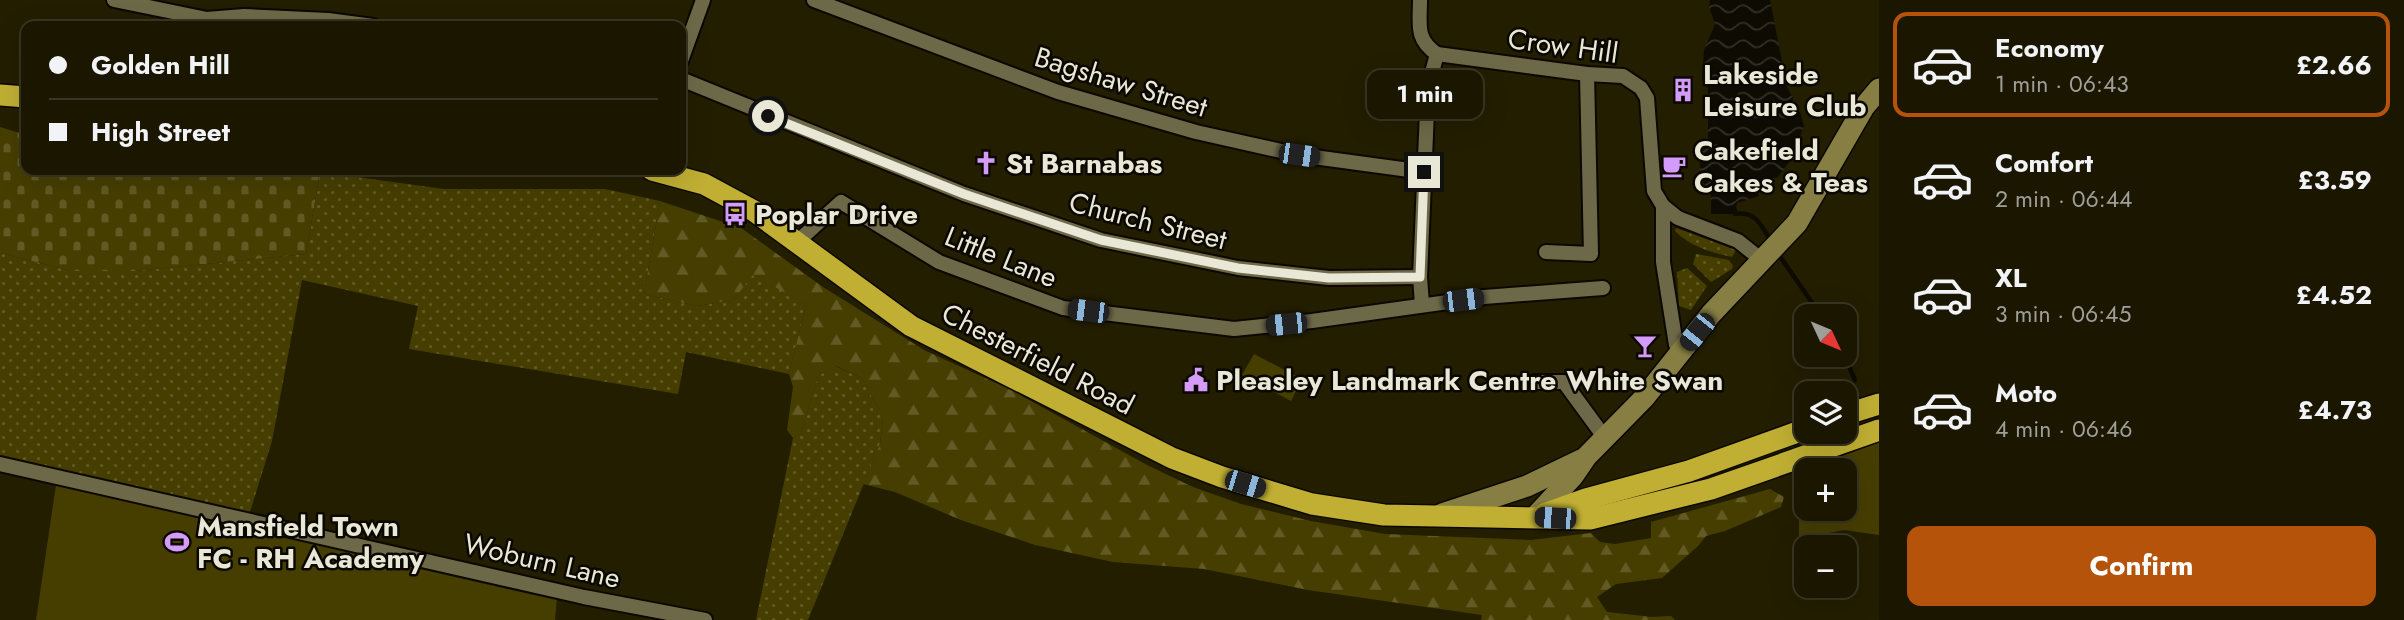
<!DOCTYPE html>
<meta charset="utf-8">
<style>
:root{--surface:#1a1600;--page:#231f0a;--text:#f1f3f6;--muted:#9f9f99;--line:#383522;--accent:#b45309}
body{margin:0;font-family:Jost,sans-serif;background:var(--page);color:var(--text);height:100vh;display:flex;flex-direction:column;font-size:26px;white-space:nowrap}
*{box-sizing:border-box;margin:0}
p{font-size:23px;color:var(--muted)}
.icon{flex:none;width:38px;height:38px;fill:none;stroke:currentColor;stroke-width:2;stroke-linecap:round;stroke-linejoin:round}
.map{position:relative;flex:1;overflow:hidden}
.sheet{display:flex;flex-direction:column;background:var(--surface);width:525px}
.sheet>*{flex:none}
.top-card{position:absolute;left:21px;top:21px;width:665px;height:154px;border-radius:14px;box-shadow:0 7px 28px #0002,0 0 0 2px var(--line);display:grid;align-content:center;height:154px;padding:0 28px;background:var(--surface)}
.needle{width:46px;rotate:134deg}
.fabs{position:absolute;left:1794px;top:304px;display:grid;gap:14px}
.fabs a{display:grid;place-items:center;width:63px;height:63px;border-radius:14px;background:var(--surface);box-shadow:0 7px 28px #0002,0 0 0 2px var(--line);font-size:35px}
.end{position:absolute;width:32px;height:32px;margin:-16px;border:9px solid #e9e7d5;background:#111;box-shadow:0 0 0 4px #111}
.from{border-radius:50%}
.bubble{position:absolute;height:49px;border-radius:14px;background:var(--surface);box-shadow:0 7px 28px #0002,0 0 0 2px var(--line);font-size:23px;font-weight:700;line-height:49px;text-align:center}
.car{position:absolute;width:21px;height:42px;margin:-21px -10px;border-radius:9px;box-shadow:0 0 5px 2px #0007;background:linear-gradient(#222 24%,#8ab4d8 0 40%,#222 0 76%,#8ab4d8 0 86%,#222 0)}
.top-card b{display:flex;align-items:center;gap:24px;height:66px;font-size:26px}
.top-card b+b{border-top:2px solid var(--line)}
.top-card i{width:18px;height:18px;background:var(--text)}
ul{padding:12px 0 0;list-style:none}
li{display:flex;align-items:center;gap:21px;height:105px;margin:0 14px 10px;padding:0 14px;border:4px solid transparent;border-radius:14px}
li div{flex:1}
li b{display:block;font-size:26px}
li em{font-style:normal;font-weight:700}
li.selected{border-color:var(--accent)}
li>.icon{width:63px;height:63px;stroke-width:1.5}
.primary-button{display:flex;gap:14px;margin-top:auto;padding:14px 28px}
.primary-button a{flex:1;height:80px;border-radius:14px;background:var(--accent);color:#fff;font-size:28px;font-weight:700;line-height:80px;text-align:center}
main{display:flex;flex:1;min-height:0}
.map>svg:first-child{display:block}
</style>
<main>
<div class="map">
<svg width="1879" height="620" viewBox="0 0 1879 620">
<defs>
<pattern id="grass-dots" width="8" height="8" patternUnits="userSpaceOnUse" patternTransform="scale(1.75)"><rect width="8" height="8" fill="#463e00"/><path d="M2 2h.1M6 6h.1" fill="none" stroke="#615a24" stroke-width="1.8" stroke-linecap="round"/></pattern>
<pattern id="forest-firs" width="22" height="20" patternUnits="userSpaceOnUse" patternTransform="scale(1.75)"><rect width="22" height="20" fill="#463e00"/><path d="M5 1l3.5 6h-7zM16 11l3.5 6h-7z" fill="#615a24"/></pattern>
<pattern id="cemetery-stones" width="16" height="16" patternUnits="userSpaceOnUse" patternTransform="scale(1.75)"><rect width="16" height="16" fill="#463e00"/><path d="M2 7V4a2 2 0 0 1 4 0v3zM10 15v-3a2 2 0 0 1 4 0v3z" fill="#615a24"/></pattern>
<pattern id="water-waves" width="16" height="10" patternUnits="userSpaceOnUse" patternTransform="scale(1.75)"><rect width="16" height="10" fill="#0e0c02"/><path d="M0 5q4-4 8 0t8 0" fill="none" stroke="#312f26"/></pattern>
</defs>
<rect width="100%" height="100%" fill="#231e00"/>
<!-- grass -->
<g fill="url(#grass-dots)">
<polygon points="320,172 444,189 605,189 660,201 644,294 697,306 733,300 753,274 806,304 789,374 686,352 678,394 409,349 418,306 302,280 272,441 250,512 237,512 0,457 0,253 71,271 135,271 306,254"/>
<path d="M1676 228 1736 250 1732 257C1710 252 1691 247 1675 231Z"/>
<polygon points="1696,254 1729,260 1733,266 1732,269 1711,282 1693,264"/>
<polygon points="1687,268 1707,286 1691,310 1679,306 1677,272"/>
<polygon points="835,366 862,378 883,418 880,444 808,620 756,620 793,438 801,433 818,376"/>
</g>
<!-- forest -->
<polygon fill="url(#forest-firs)" points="660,201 741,228 823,287 924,350 1011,390 1147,465 1193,487 1241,504 1311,521 1385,534 1531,540 1591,533 1600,542 1615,544 1651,538 1651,522 1770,489 1784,497 1781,507 1725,531 1706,536 1698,546 1662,578 1616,584 1597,597 1607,612 1652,617 1671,616 1675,620 1481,620 1482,615 1308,590 1204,569 1113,562 1035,545 961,520 895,492 863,484 880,444 883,418 862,378 836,366 818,376 801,433 793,438 787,430 793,387 789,374 806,304 753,275 733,300 697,306 644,294"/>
<!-- cemetery -->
<polygon fill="url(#cemetery-stones)" points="0,127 26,135 26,170 307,170 320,172 306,254 135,271 71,271 0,253"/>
<!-- park -->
<g fill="#463e00">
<polygon points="1254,354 1302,379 1291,401 1242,375"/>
<polygon points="1879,442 1879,535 1844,530 1799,539 1799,519 1808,509 1844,509 1844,471 1811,471 1811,468"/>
<polygon points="56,485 557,598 555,620 36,620"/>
</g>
<!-- water -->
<polygon fill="url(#water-waves)" points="1710,0 1770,0 1787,87 1793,98 1792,110 1800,112 1804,126 1792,158 1778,177 1756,184 1759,196 1737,203 1735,214 1711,214 1711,195 1699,175 1702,145 1708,139 1708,89 1702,79 1704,50 1715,24 1709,7"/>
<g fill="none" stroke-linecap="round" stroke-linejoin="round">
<!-- stream -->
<g stroke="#0e0c02" stroke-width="4.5">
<path d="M1735 210V214C1756 211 1761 225 1771 241"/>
<polyline points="1777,252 1822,317"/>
<polyline points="1844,355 1855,380"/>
</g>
<!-- street casing -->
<g stroke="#0c0800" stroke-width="18">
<g id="street">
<polyline points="114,0 207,19 244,16 328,20 373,26"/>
<polyline points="814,0 1058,92 1196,132 1299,155 1424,172"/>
<path d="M1420 0C1420 25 1415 39 1437 54L1587 74 1623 76 1641 88 1647 98 1654 191 1663 206 1678 218 1738 241 1763 261"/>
<polyline points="681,61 703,0"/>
<polyline points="681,79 964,194 1101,240 1238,268 1329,278 1420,277"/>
<polyline points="1663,206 1663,262 1676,345 1683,350"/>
<polyline points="797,242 841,202 939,262 1063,308 1234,329 1312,321 1484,297 1603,288"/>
<polyline points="1546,252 1591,254 1587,74"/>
<polyline points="1422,305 1420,277 1428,87 1437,54"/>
<polyline points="1534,382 1564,382 1605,438"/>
<polyline points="0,464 584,597 705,620"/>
</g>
</g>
<!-- secondary casing -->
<g stroke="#0c0800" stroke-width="24">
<g id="secondary">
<polyline points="1442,514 1527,486 1581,460"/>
<polyline points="1535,517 1573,476 1586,457 1644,398 1711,314 1797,223 1864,107 1879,89"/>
</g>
</g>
<!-- highway casing -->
<g stroke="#0c0800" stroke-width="24">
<g id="highway">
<polyline points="0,95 26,97"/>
<polyline points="652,170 704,184 754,211 911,326 1172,458 1222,477 1312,504 1384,515 1590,519 1711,489 1879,430"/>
<polyline points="1844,415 1879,404"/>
<polyline points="1544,514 1586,499 1689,471 1806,429"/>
</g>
</g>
<!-- street -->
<use href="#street" stroke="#6d6948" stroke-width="14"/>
<!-- secondary -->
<use href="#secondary" stroke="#867e42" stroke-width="21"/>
<!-- highway -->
<use href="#highway" stroke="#c0af33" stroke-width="21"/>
</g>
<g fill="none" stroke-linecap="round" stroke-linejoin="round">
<!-- route -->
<polyline stroke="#e9e7d5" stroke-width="9" points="768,116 964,194 1101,240 1238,268 1329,278 1420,277 1424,172"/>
</g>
<!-- icons -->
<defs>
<g id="building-bare" transform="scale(1.89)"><path d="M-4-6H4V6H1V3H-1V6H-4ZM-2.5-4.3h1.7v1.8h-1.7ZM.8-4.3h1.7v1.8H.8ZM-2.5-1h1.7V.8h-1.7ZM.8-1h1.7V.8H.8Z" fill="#d59bfa" stroke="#0a0801" stroke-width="2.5" paint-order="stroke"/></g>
<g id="church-bare" transform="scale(1.89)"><path d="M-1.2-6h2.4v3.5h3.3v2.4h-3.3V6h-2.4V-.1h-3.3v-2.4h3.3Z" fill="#d59bfa" stroke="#0a0801" stroke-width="2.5" paint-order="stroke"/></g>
<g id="cafe-bare" transform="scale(1.89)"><path d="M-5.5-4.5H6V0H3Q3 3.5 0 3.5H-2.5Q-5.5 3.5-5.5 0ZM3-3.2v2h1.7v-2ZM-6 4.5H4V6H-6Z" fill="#d59bfa" stroke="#0a0801" stroke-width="2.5" paint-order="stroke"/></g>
<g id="bus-bare" transform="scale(1.89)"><path d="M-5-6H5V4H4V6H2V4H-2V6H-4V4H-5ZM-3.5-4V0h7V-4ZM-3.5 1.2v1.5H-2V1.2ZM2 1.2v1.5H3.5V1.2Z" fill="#d59bfa" stroke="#0a0801" stroke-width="2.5" paint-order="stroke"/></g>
<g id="bar-bare" transform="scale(1.89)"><path d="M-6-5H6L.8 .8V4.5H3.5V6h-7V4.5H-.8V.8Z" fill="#d59bfa" stroke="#0a0801" stroke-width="2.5" paint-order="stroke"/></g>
<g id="civic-bare" transform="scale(1.89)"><path d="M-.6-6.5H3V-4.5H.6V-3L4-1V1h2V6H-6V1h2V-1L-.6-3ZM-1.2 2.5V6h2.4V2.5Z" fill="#d59bfa" stroke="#0a0801" stroke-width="2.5" paint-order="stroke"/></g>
<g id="stadium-bare" transform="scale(1.89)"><path d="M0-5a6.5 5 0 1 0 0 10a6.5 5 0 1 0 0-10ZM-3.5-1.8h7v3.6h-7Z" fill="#d59bfa" stroke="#0a0801" stroke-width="2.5" paint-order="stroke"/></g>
</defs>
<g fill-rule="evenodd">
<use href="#building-bare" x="1683" y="90"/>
<use href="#church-bare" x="986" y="163"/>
<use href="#cafe-bare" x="1674" y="166"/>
<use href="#bus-bare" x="735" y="214"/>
<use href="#bar-bare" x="1645" y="346"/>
<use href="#civic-bare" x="1196" y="380"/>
<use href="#stadium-bare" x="177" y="542"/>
</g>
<g text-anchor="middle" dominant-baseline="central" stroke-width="5" stroke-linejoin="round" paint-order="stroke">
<!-- street labels -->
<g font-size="28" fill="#e9e7d5" stroke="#0a0801">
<text transform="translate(1563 46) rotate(8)">Crow Hill</text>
<text transform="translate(1121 82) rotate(17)">Bagshaw Street</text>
<text transform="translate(1148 221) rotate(14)">Church Street</text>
<text transform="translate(1001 257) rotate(22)">Little Lane</text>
<text transform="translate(1038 359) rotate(27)">Chesterfield Road</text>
<text transform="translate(542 561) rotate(13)">Woburn Lane</text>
</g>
<!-- poi labels -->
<g font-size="28" font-weight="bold" fill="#e9e7d5" stroke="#0a0801" text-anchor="start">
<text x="1703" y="74">Lakeside<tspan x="1703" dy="32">Leisure Club</tspan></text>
<text x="1694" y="150">Cakefield<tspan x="1694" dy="32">Cakes &amp; Teas</tspan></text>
<text x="1006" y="163">St Barnabas</text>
<text x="755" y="214">Poplar Drive</text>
<text x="1216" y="380">Pleasley Landmark Centre</text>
<text x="1645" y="380" text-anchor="middle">White Swan</text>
<text x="197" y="526">Mansfield Town<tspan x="197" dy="32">FC - RH Academy</tspan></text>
</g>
</g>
</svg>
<div class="fabs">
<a><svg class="needle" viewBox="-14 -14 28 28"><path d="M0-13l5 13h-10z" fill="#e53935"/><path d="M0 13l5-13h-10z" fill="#9f9f99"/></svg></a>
<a><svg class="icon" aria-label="layers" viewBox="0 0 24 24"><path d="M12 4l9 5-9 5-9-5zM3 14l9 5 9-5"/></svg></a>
<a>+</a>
<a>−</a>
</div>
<i class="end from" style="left:768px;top:116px"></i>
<i class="end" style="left:1424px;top:172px"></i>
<div class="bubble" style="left:1367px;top:70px;width:116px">1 min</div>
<i class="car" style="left:1299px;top:155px;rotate:98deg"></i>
<i class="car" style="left:1463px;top:300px;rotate:83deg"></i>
<i class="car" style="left:1088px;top:311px;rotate:277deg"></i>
<i class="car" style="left:1286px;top:324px;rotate:264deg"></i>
<i class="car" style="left:1697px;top:332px;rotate:219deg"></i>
<i class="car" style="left:1245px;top:484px;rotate:107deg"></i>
<i class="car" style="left:1555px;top:518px;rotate:274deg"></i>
<div class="top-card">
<b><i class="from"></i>Golden Hill</b>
<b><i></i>High Street</b>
</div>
</div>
<section class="sheet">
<ul>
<li class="selected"><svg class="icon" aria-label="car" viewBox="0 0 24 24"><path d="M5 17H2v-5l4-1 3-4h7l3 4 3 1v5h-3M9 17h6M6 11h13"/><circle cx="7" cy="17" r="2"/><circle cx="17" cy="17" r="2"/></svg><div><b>Economy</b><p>1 min · 06:43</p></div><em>£2.66</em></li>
<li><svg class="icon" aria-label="car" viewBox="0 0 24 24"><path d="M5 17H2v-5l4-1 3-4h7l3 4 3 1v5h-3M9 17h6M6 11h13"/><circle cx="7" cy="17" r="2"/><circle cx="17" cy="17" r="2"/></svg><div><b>Comfort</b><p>2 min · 06:44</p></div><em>£3.59</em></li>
<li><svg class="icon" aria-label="car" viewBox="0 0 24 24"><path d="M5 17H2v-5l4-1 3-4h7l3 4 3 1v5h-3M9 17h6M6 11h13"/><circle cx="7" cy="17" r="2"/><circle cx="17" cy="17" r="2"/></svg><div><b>XL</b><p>3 min · 06:45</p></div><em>£4.52</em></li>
<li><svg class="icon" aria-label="car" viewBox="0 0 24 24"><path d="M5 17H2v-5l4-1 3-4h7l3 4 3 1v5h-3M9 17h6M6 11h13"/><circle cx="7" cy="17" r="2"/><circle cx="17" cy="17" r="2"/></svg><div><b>Moto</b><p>4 min · 06:46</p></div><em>£4.73</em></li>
</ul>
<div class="primary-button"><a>Confirm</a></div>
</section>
</main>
